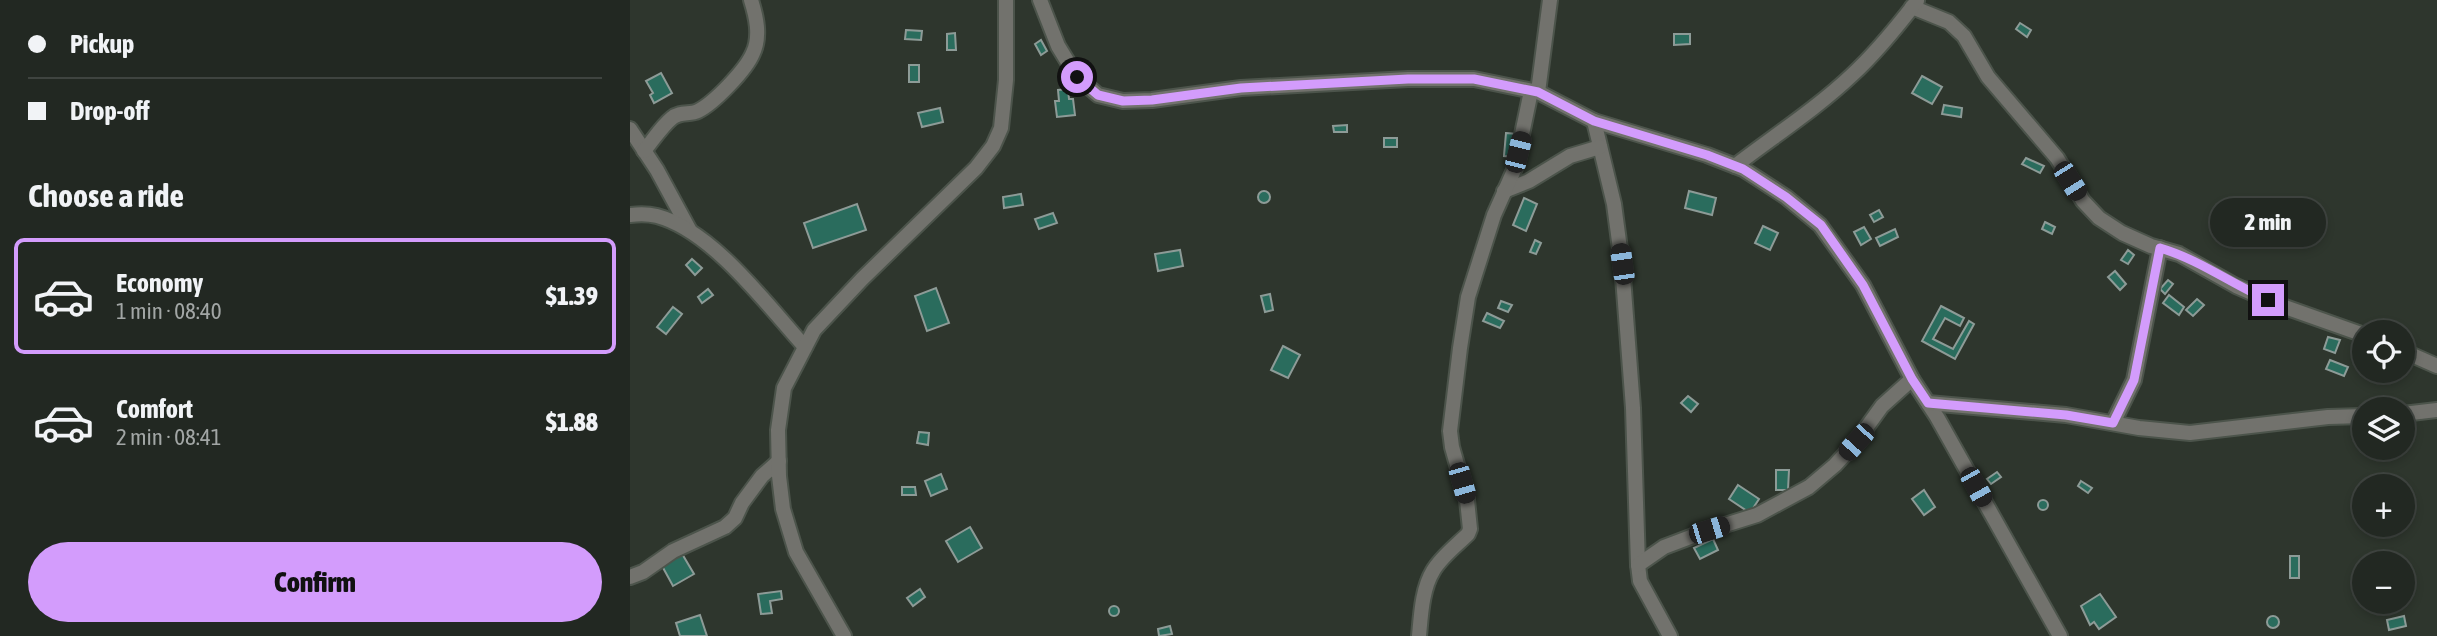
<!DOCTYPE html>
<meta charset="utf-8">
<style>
:root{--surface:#222822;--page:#2e342f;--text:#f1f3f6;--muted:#a2a6a5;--line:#3f4440;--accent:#d39cfc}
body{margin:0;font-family:"Asap Condensed",sans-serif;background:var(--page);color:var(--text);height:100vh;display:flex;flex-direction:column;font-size:26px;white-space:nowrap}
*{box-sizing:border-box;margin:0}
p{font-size:23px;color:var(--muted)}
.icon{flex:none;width:38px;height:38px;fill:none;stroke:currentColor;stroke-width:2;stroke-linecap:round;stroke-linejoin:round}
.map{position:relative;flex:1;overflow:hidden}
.side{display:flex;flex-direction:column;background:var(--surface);width:630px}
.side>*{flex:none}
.hud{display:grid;align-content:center;height:154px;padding:0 28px;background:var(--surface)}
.tools{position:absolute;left:1722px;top:320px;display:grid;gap:14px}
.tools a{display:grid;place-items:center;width:63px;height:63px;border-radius:50%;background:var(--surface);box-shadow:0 4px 10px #0003,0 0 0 2px var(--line);font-size:35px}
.end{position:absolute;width:32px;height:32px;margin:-16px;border:9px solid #d39cfc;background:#111;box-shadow:0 0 0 4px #111}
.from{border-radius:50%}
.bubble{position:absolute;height:49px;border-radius:24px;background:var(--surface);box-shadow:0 4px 10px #0003,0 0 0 2px var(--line);font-size:23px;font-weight:800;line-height:49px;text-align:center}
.car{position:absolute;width:21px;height:42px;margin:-21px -10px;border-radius:9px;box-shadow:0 0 5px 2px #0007;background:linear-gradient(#222 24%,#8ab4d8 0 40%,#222 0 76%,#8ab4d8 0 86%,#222 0)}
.hud b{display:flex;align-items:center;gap:24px;height:66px;font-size:26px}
.hud b+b{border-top:2px solid var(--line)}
.hud i{width:18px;height:18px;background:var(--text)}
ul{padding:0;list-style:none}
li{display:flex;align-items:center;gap:21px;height:116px;margin:0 14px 10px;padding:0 14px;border:4px solid transparent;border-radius:10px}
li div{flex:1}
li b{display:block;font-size:26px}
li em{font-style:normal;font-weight:800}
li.on{border-color:var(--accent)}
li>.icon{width:63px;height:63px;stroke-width:1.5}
h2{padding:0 28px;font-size:32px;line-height:84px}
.action{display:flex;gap:14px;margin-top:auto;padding:14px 28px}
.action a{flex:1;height:80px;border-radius:42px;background:var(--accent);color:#111;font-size:28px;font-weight:800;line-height:80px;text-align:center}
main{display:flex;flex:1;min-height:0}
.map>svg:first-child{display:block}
</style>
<main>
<section class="side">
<div class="hud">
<b><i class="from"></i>Pickup</b>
<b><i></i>Drop-off</b>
</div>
<h2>Choose a ride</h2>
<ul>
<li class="on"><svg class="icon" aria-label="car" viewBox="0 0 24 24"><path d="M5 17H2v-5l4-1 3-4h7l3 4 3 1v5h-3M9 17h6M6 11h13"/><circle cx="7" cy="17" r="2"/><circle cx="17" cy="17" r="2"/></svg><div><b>Economy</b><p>1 min · 08:40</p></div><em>$1.39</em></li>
<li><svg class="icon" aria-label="car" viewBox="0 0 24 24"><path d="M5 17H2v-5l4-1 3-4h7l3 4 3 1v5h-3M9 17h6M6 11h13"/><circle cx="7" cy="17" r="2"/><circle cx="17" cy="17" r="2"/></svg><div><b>Comfort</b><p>2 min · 08:41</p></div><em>$1.88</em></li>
</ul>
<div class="action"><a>Confirm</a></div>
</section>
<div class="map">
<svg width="1807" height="636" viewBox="0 0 1807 636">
<rect width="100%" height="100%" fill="#2e362d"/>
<!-- building -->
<g fill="#2a6c5d" stroke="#8d9b97" stroke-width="2">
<polygon points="1390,23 1401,30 1397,37 1386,29"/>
<polygon points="276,30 292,31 291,40 275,39"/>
<polygon points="325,33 326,50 317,50 317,34"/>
<polygon points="1044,34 1060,34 1060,44 1044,45"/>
<polygon points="411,40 417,51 411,55 405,44"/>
<rect x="279" y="65" width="10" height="17"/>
<polygon points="31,73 42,93 24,103 20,95 23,93 16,81"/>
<polygon points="1292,76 1312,87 1302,104 1282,93"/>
<polygon points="438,89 439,99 443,99 445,115 427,117 425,101 429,101 428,90"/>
<polygon points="1314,105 1332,108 1331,117 1312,114"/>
<polygon points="310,108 313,122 292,127 288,113"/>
<polygon points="717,125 717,132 704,132 703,126"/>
<polygon points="876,133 887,134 884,157 874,156"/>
<rect x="754" y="138" width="13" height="9"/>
<polygon points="1396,158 1414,166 1410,173 1392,164"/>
<polygon points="1059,191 1086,198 1082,215 1055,208"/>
<circle cx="634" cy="197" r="6"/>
<polygon points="391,194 393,205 374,208 373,197"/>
<polygon points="894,198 907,204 896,231 883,225"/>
<polygon points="227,204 236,230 183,248 174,223"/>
<polygon points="1249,210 1253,217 1244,222 1240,215"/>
<polygon points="423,213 427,223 409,229 405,219"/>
<polygon points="1415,222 1425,227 1422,234 1412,229"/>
<polygon points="1133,226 1148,233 1140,250 1125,243"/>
<polygon points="1234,227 1241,239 1231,245 1224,232"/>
<polygon points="1265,229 1268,237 1250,246 1246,238"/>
<polygon points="905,240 911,243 906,254 900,252"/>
<polygon points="550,250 553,266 528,271 525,254"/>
<polygon points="1498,250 1504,255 1498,264 1491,260"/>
<polygon points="62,259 72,268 65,275 56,265"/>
<polygon points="1485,271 1496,284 1490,290 1478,277"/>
<polygon points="1538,280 1543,284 1535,294 1530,289"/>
<polygon points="306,288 319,323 297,331 285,296"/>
<polygon points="78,289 83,295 72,303 68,297"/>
<polygon points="640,294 643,310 635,312 631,296"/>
<polygon points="1539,295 1554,307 1549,315 1533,303"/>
<polygon points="1567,299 1574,305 1563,316 1556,310"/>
<polygon points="871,301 882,305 878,312 868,308"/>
<polygon points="1311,306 1334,318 1330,326 1315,318 1303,339 1323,349 1339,321 1344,324 1325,359 1292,341"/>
<polygon points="43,307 52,314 36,334 27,327"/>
<polygon points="857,313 874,321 870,328 853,321"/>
<polygon points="1698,337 1710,340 1705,353 1694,349"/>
<polygon points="653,346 670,355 658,378 641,370"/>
<polygon points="1700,360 1718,367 1714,376 1696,369"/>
<polygon points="1058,396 1068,404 1061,412 1051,403"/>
<polygon points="289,432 299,433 298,445 287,443"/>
<polygon points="1146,470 1159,470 1158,490 1146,490"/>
<polygon points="1367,472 1371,477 1361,484 1357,479"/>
<polygon points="311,474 317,489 301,496 295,481"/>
<polygon points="1451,481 1462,488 1458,493 1448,486"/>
<polygon points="1108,485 1129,499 1120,513 1099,499"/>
<polygon points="272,487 285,487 286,495 272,495"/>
<polygon points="1294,490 1305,507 1294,515 1282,499"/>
<circle cx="1413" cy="505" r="5"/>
<polygon points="340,527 352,548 328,562 316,541"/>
<polygon points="1083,539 1088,550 1070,559 1064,548"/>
<polygon points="51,552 64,574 43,586 31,564"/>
<rect x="1660" y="556" width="9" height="22"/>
<polygon points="290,589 295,597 283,606 277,598"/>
<polygon points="151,591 152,599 140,601 142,613 131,614 128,594"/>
<polygon points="1470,594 1486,617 1469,629 1464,622 1460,625 1451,606"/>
<circle cx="484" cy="611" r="5"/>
<polygon points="70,615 77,636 50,636 46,623"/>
<circle cx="1643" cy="622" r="6"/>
<polygon points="1774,616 1776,626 1759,630 1757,620"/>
<polygon points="540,626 542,634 529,636 528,629"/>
</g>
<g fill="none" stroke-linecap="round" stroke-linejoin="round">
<!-- minor casing -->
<g stroke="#4c544b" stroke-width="18">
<g id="minor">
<polyline points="410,0 428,46 447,77 468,95 493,101 522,100 611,88 778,79 844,79 908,92 964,121 1077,155 1113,169 1156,197 1190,225 1233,285 1282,379 1307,417 1430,636"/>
<polyline points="1282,7 1319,22 1334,36 1358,77 1427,158 1453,201 1469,218 1492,233 1521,246 1549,254 1606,286 1652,306 1734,335"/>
<polyline points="908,92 920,0"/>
<polyline points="964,121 984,204 992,264 1003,408 1008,565 1010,581 1040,636"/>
<polyline points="0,129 27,170 59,229"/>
<path d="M14 151C23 140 32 126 42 118 50 111 60 115 68 111 84 103 116 70 123 53 131 36 126 16 121 0"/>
<path d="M1105 166C1144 136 1186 109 1222 75 1246 53 1267 27 1287 1"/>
<polyline points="874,191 899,181 940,156 970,147"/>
<path d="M0 215C8 214 19 214 27 216 83 231 137 305 175 347"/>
<polyline points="1773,351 1807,366"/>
<polyline points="1298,403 1436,415 1509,428 1560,433 1698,417 1734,416"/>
<polyline points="1773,414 1807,410"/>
<polyline points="1483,423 1504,380 1530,248"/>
<polyline points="1008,565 1034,547 1079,530 1127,515 1179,487 1205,465 1226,442 1252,406 1282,379"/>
<polyline points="0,577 13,572 43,551 95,527 105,518 112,503 132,476 149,461"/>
<polyline points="214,636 166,552 153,509 149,476 148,430 154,388 184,330 232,279 346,168 363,146 371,128 376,80 376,0"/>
<path d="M789 636C791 615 792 589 803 571 811 557 827 545 838 534L840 529 837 500 822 447 820 431 830 348 838 297 864 215 885 168 901 91"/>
</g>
</g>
<!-- minor -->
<use href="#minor" stroke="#72726d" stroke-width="14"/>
</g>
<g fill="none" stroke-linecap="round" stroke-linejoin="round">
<!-- route -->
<path stroke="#d39cfc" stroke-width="9" d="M447 77 468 95 493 101 522 100 611 88 778 79H844L908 92 964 121 1077 155 1113 169 1156 197 1191 225 1233 285 1282 379 1298 403 1436 415 1483 423 1504 380 1530 248C1568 259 1602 284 1638 300"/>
</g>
</svg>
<div class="tools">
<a><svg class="icon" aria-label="locate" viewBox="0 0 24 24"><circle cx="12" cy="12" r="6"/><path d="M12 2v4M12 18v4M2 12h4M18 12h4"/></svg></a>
<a><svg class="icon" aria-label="layers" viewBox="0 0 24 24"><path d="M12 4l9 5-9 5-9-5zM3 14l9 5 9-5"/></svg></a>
<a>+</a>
<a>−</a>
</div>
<i class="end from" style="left:447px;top:77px"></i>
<i class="end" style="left:1638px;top:300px"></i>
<div class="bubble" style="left:1580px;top:198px;width:116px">2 min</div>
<i class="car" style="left:888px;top:152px;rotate:14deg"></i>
<i class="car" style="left:1440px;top:181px;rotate:148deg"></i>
<i class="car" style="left:992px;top:264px;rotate:352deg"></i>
<i class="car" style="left:1226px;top:442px;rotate:222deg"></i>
<i class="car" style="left:832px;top:483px;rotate:164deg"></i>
<i class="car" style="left:1346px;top:487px;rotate:151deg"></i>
<i class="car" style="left:1079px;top:530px;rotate:73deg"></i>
</div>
</main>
